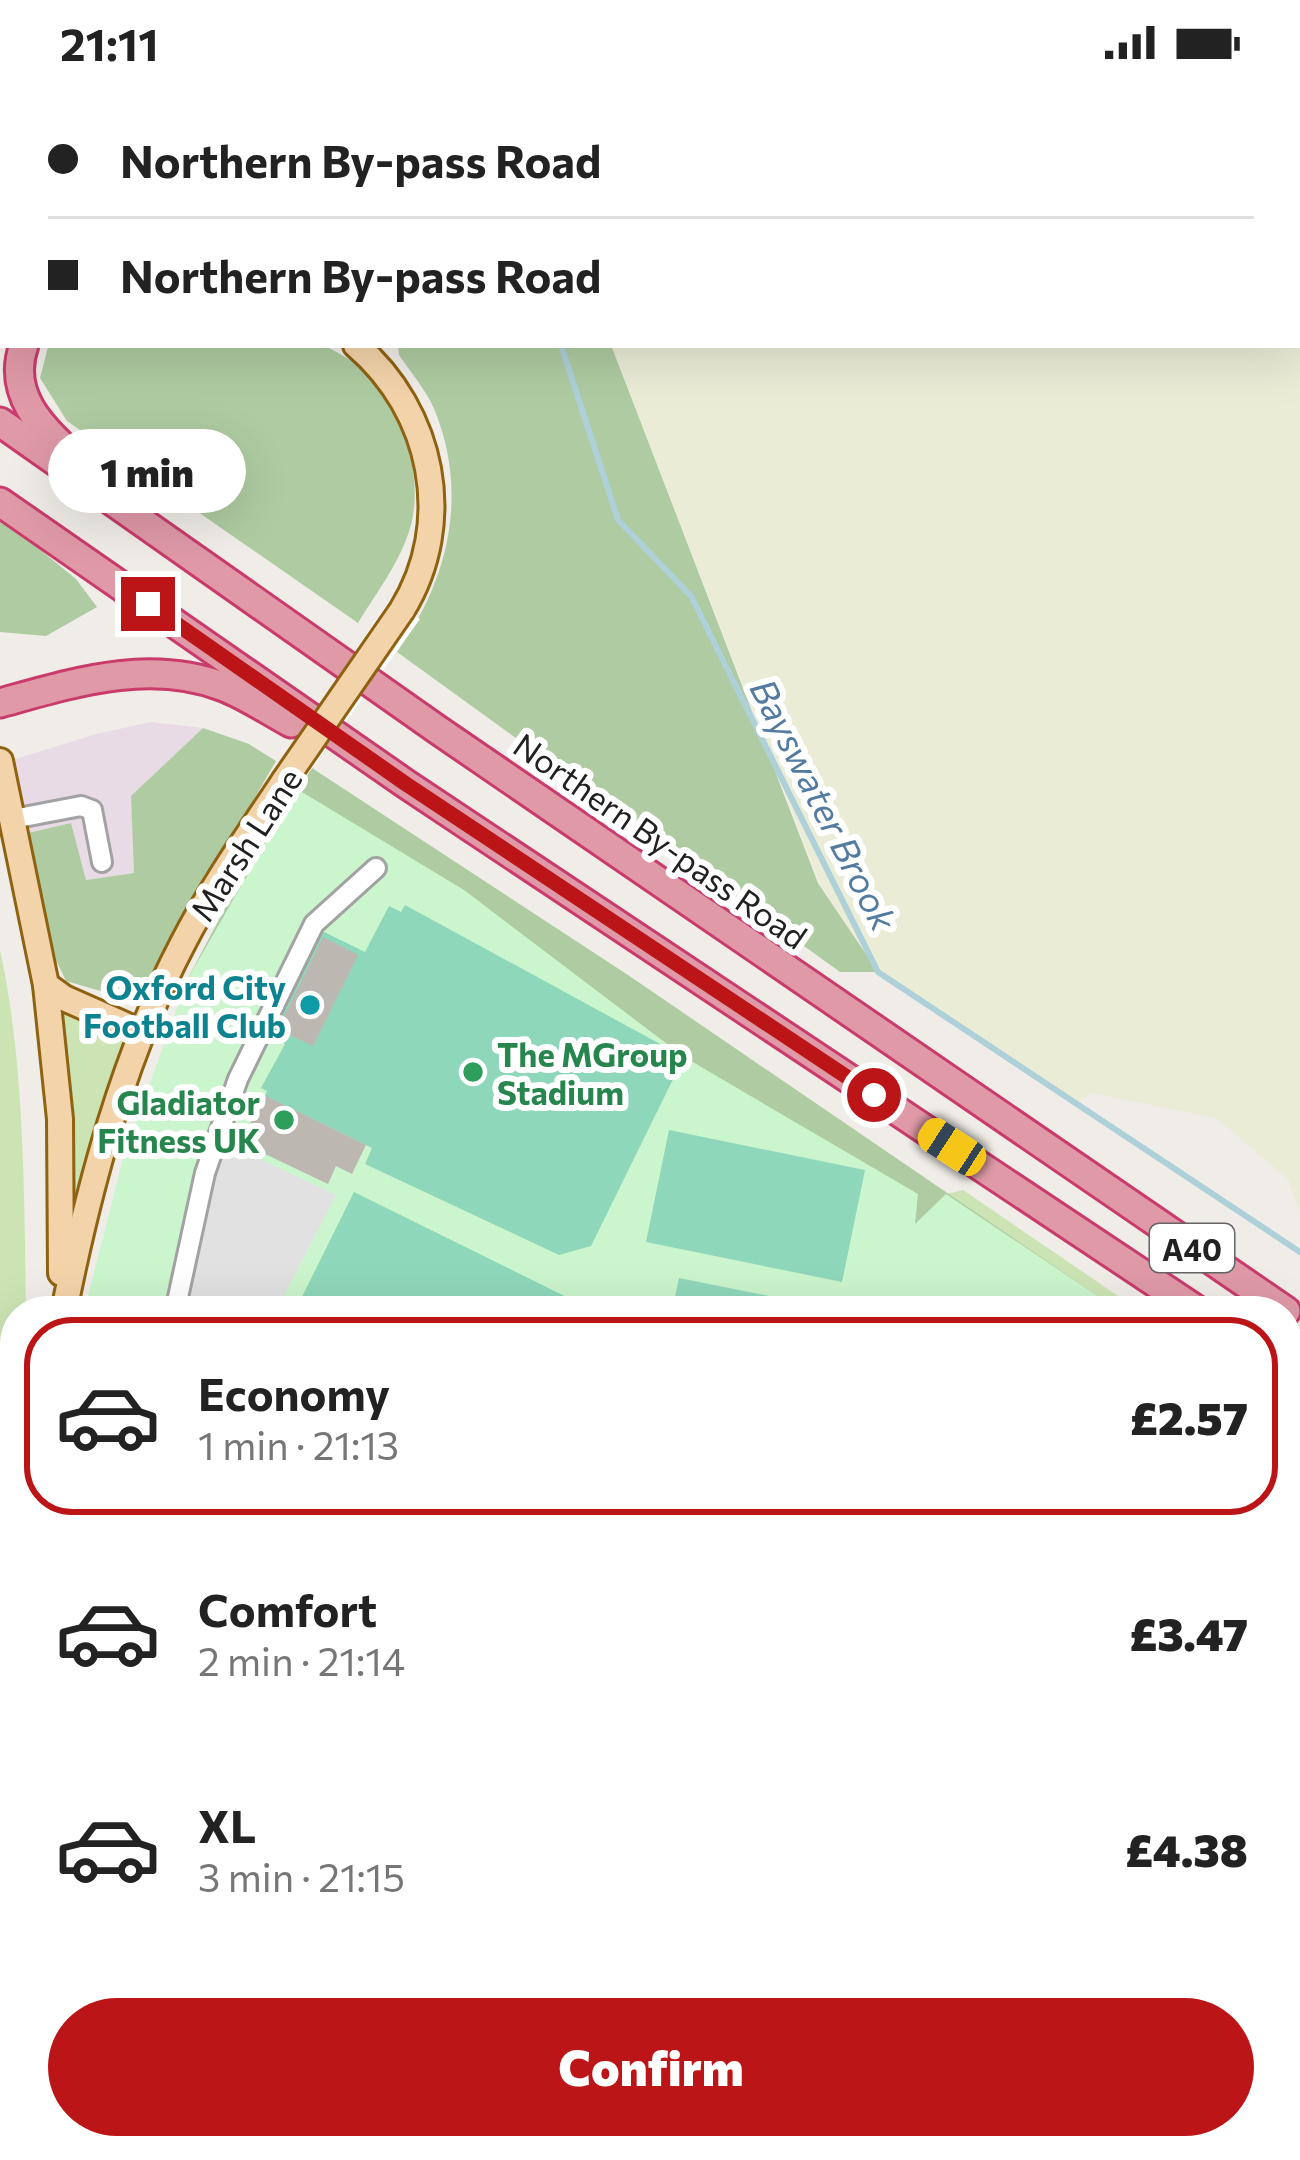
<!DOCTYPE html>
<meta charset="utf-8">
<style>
:root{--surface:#fff;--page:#f6f6f6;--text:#222;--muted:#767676;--line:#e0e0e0;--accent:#bc1517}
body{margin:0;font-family:Commissioner,sans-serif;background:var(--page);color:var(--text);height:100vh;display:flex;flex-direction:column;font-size:45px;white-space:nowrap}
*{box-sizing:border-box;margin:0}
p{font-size:39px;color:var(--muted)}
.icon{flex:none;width:66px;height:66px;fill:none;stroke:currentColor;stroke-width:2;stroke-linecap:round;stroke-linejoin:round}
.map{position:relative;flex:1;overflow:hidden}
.panel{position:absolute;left:0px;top:1212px;width:1302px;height:864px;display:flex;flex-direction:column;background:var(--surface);border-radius:48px 48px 0 0;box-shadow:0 12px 48px #0002}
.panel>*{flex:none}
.hud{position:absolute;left:0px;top:0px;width:1302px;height:264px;box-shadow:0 12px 48px #0002;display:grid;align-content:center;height:264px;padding:0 48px;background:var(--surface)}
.end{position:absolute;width:54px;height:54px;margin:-27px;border:15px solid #bc1517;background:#fff;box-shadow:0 0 0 6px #fff}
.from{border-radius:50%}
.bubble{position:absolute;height:84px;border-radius:42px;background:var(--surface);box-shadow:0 12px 48px #0002;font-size:39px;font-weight:800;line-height:84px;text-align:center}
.car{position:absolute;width:36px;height:72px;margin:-36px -18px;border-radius:15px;box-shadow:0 0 9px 3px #0007;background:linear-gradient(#f5c518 24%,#345 0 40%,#f5c518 0 76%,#345 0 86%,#f5c518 0)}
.hud b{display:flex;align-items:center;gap:42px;height:114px;font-size:45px}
.hud b+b{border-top:3px solid var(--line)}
.hud i{width:30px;height:30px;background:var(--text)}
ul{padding:21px 0 0;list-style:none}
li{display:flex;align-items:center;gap:36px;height:198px;margin:0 24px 18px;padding:0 24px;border:6px solid transparent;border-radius:48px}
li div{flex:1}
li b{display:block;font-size:45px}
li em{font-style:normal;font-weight:800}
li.active{border-color:var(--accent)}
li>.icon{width:108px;height:108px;stroke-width:1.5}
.button{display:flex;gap:24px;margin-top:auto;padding:24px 48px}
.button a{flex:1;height:138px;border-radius:72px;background:var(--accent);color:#fff;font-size:48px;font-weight:800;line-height:138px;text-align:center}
.status{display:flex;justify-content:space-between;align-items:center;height:84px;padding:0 60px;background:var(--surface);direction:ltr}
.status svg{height:33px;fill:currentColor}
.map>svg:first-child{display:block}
</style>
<div class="status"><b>21:11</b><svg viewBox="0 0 49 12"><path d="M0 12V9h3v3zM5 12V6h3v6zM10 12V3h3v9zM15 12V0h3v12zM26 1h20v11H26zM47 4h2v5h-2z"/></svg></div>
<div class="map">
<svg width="1300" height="2076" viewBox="0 0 1300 2076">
<rect width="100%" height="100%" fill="#f0ede8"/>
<!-- residential -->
<g fill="#dfdede">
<polygon points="1300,1630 1300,1722 1287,1722 1287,1631"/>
<polygon points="1300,1752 1300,1984 1287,1984 1287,1753"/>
<polygon points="15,1902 15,2061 196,2061 185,2076 0,2076 0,1997 7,1992 13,1967 3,1954"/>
<polygon points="1300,2015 1300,2076 1125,2076 1144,2061 1287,2061 1287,2016"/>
<polygon points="369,2061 1005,2061 1009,2070 1007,2076 389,2076"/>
</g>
<!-- industrial -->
<polygon fill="#e8dbe6" points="151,638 203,644 131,712 135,789 86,796 71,739 28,749 9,677 96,650"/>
<!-- farmland -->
<g fill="#ebecd6">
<polygon points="0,0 427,0 3,3 3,170"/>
<polygon points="610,0 1300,0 1300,1129 1288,1095 1216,1034 1091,1009 1074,1021 878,888 820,799 611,261 1299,261 1299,3 607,3"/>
</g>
<!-- grass -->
<g fill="#cce4b4">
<path d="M0 866C25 979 24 1111 26 1227H15V1473L7 1592 0 1590Z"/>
<polygon points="58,923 126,954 128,965 71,1150"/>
<polygon points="963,1106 1140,1227 1120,1227 946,1110"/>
</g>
<!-- forest -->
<g fill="#aecba1">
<path d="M52 261H324C334 267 347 273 356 281 399 318 425 385 411 441 401 477 377 508 358 539L67 337 40 294 48 263Z"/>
<path d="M398 261H611L818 799 878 888H840L397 568C448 497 469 412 435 327 427 307 411 289 399 271Z"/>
<polygon points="0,433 76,495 97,523 46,552 0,548"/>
<polygon points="203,644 249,660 276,677 142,909 128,915 66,897 56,876 28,749 71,739 86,796 134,789 131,712"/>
<polygon points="312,684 628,891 1120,1227 974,1227 787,1035 684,973 464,807 187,896 241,794"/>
</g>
<!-- park -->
<g fill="#cbf5cd">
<polygon points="297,705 464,806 684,973 918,1110 915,1140 946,1110 1120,1227 84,1227 124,1071 187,896"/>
<polygon points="1287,1340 1300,1348 1300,1610 1287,1618"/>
<polygon points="15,1803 15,1883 0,1875"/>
<polygon points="211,2061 369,2061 389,2076 240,2076"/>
</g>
<!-- pitch -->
<g fill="#8fd7ba">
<polygon points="405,821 684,973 591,1162 559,1171 365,1080 372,1064 265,1012 267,1007 261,1004 285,960 267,950 318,845 365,868 389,822 401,828"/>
<polygon points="669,1046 865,1086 842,1198 646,1158"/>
<polygon points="354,1108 595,1227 295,1227"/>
<polygon points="679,1194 845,1227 672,1227"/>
</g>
<!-- parking -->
<g fill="#e1e1e1">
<polygon points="224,1058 336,1111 276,1227 183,1227"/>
<polygon points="1144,2061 1242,2061 1243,2071 1125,2076"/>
</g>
<!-- pier -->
<polygon fill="#fff" points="388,518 420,535 297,705 272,690"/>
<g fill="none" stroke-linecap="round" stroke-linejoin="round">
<!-- stream -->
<g stroke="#add0d9" stroke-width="6">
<polyline points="471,0 471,3"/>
<polyline points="561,261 618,436 691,512 878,888 1300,1168"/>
</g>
</g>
<!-- building -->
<g fill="#bdb7b1">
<polygon points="323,853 358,871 313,962 278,945"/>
<polygon points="264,1011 366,1061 352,1090 336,1082 328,1100 263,1069 260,1075 238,1065"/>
<polygon points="11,2015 15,2015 15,2061 152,2061 160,2076 22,2076 0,2069 0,2052"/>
<polygon points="515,2061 573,2061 553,2076 527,2076"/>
<polygon points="653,2061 679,2061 660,2076 634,2076"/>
<polygon points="806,2061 839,2061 851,2076 818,2076"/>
<polygon points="966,2061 984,2061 995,2076 947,2076"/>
<polygon points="1242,2061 1296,2061 1297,2076 1243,2076"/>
</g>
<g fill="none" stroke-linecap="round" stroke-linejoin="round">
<!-- minor casing -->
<g stroke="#a2a2a2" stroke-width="24">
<g id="minor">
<polyline points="456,0 456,3"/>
<polyline points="567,3 572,0"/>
<polyline points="13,735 81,722 92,726 102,778"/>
<polyline points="175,1227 205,1089 238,995 314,840 376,784"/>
<polyline points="1287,1738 1300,1737"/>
<polyline points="0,1977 15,1981"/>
<polyline points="1287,1999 1300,1998"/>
<polyline points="777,2061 789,2076"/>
<polyline points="1024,2061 1036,2076"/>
<polyline points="710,2076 729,2061"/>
<polyline points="1099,2076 1119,2061"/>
</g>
</g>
<!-- major casing -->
<g stroke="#8e6210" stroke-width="30">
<g id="major">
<path d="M356 261C433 327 456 438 402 526"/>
<polyline points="0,677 46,901 60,1035 61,1189"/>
<polyline points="46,901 64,914 143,949"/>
<path d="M64 1227C89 1102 123 974 182 861 211 804 249 750 284 697"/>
<polyline points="0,1796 15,1717"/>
</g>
</g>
<!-- highway casing -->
<g stroke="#ca3a6d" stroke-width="33">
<g id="highway">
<polyline points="0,219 3,219"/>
<path d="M24 261C7 309 40 343 74 373"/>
<polyline points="0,338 438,646 1286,1227"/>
<polyline points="0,418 406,700 1198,1227"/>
<path d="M0 619C73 599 149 574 224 603 247 612 269 627 291 639"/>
<polyline points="1287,1286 1300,1295"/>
</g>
</g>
<!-- minor -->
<use href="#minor" stroke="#fff" stroke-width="18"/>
<!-- major -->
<use href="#major" stroke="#f3d3aa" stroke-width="24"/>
<!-- highway -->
<use href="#highway" stroke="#df99a7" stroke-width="27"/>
<!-- major-bridge casing -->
<g stroke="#8e6210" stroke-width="30" stroke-linecap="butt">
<polyline id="major-bridge" points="284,697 402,526"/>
</g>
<!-- major-bridge -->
<use href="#major-bridge" stroke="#f3d3aa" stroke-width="24"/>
</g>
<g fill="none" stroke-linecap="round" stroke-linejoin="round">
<!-- route -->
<polyline stroke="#bc1517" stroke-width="15" points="148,520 406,700 874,1011"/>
</g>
<!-- markers -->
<circle fill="#0f9aa8" stroke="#fff" stroke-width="4.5" cx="310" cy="921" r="12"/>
<g fill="#2e9e5b" stroke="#fff" stroke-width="4.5">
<circle cx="473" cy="988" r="12"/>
<circle cx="284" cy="1036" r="12"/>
</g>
<g text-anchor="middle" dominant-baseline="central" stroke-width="12" stroke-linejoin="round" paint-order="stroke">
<!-- shield labels -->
<rect fill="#fff" stroke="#646464" stroke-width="3" x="1150" y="1140" width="84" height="48" rx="9"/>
<g font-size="30" font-weight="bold" fill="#212121">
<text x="1192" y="1164">A40</text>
</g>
<!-- street labels -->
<g font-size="33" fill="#212121" stroke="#fff">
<text transform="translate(661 756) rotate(35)">Northern By-pass Road</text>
<text transform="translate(245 760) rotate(-57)">Marsh Lane</text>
</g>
<!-- culture labels -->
<g font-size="33" font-weight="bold" fill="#0d838f" stroke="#fff" text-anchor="end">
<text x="286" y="902">Oxford City<tspan x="286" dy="38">Football Club</tspan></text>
</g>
<!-- leisure labels -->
<g font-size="33" font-weight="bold" fill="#27864d" stroke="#fff" text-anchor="start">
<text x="497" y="969">The MGroup<tspan x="497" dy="38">Stadium</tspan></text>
<text x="260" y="1017" text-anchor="end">Gladiator<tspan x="260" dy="38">Fitness UK</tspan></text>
</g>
<!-- water labels -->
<g font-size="36" font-style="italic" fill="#537aa0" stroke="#fff">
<text transform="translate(825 720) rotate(63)">Bayswater Brook</text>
</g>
</g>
</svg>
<i class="end from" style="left:874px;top:1011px"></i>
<i class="end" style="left:148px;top:520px"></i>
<div class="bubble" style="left:48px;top:345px;width:198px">1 min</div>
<i class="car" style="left:952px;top:1063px;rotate:303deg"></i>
<div class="hud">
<b><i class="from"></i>Northern By-pass Road</b>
<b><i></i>Northern By-pass Road</b>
</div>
<section class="panel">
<ul>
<li class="active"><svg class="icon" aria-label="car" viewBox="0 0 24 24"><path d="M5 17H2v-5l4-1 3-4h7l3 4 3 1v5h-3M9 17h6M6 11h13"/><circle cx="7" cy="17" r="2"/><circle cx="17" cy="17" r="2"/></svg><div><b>Economy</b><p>1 min · 21:13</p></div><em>£2.57</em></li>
<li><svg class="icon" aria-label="car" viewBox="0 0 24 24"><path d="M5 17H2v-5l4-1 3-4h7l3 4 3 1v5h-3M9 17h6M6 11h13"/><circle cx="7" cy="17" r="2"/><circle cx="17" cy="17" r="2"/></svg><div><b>Comfort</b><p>2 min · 21:14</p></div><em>£3.47</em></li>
<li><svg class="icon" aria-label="car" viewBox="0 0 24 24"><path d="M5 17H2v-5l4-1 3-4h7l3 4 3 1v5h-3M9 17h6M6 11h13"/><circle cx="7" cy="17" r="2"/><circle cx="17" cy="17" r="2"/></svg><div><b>XL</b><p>3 min · 21:15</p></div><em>£4.38</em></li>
</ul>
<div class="button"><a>Confirm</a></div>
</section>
</div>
